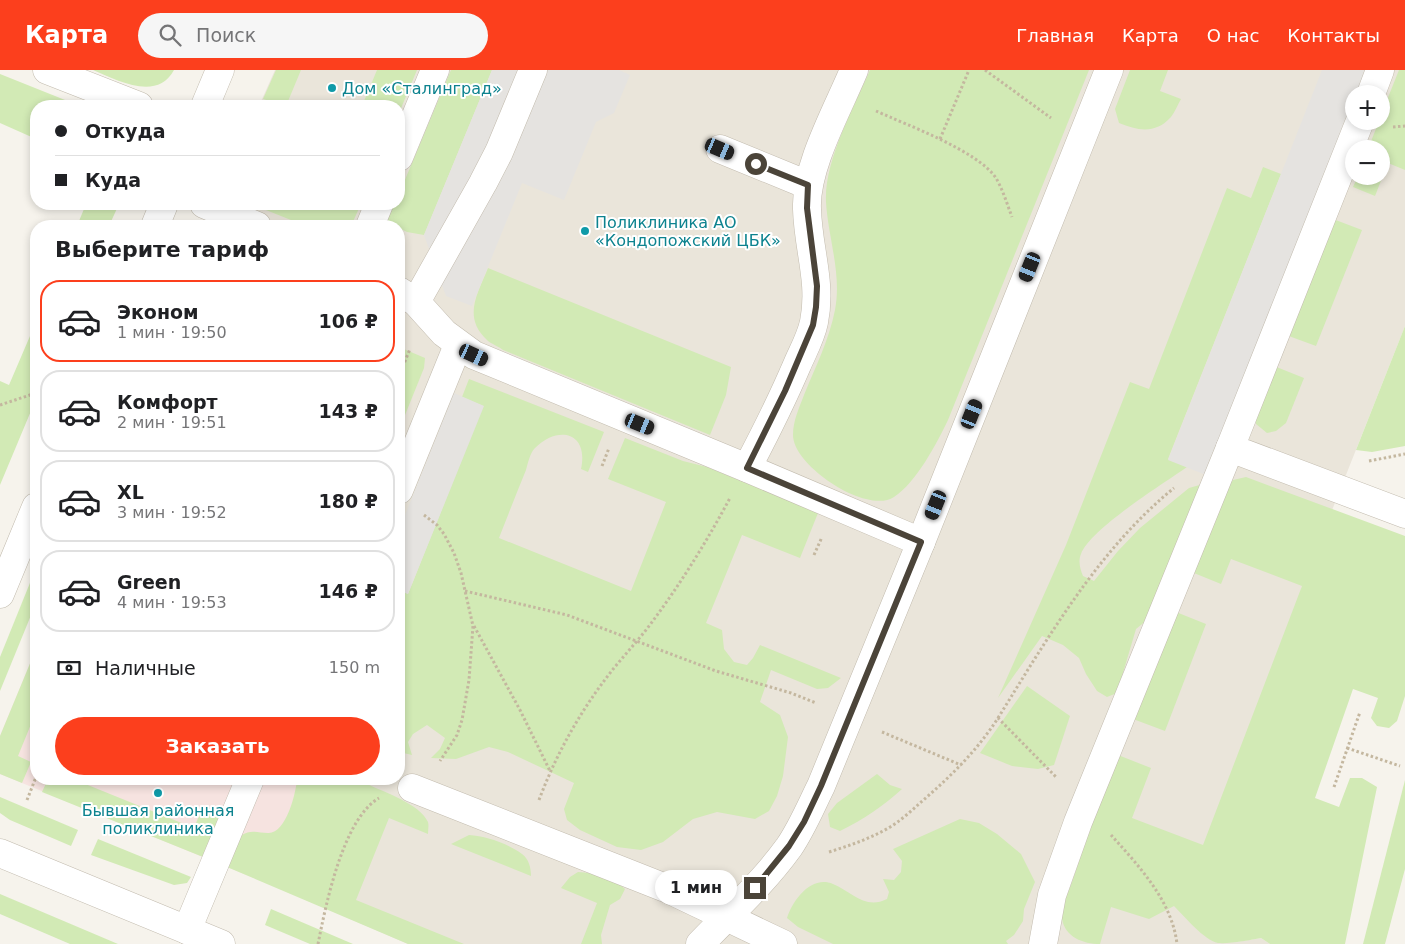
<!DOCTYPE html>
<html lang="ru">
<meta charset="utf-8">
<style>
:root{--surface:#fff;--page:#f6f6f6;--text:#202124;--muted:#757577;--line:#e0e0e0;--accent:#fc3f1d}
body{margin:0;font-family:"DejaVu Sans",sans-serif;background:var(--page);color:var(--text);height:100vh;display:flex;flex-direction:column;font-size:19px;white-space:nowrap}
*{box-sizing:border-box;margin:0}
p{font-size:16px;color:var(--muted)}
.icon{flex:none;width:28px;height:28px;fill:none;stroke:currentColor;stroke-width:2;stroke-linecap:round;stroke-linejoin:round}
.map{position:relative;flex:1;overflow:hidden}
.sheet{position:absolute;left:30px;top:150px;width:375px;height:565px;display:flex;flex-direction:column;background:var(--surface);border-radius:20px;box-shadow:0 2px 8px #0003}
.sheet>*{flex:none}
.guide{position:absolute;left:30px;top:30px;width:375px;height:110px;border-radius:20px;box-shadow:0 2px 8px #0003;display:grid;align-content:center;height:110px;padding:0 25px;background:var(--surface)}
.fabs{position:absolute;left:1345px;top:15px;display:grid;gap:10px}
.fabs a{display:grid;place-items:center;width:45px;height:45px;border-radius:50%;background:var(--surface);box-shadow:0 2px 8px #0003;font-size:25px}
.end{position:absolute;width:22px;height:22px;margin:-11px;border:6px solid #4b4439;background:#fff;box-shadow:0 0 0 2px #fff}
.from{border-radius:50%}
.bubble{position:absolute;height:35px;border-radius:18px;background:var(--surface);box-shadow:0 2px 8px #0003;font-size:16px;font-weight:600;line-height:35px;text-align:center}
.car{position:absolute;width:15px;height:30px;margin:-15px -8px;border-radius:6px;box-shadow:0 0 4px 1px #0007;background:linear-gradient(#222 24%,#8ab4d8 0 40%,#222 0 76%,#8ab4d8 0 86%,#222 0)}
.guide b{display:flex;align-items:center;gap:18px;height:48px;font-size:19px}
.guide b+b{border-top:1px solid var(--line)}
.guide i{width:12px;height:12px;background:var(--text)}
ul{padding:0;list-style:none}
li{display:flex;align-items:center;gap:15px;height:82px;margin:0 10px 8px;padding:0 15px;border:2px solid var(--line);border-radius:20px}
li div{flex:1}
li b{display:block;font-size:19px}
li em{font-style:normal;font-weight:600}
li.active{border-color:var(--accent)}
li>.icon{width:45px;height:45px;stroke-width:1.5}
h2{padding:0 25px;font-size:22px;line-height:60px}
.pay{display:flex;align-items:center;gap:12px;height:55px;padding:0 25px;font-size:19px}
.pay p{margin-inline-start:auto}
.cta{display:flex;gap:10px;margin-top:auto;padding:10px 25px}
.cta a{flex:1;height:58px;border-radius:30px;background:var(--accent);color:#fff;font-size:20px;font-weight:600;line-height:58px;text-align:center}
header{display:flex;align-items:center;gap:30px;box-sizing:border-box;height:70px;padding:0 25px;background:var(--accent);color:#fff}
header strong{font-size:24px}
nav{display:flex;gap:28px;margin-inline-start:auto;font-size:18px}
.search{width:350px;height:45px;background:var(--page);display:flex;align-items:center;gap:12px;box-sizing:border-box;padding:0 18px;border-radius:28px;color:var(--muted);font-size:19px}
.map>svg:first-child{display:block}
</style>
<header>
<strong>Карта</strong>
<div class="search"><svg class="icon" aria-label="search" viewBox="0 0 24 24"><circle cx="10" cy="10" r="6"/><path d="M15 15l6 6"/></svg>Поиск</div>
<nav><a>Главная</a><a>Карта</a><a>О нас</a><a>Контакты</a></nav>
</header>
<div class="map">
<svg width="1405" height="874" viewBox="0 0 1405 874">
<rect width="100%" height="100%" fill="#f6f3ec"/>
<!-- residential -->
<path fill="#eae5da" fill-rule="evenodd" d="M275 0H1405V256L1302 516 1236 872 1261 868 1270 874H408L286 821 330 709H399V156H209L218 134H399V36H259ZM1354 24H1381V51H1354ZM1354 79H1381V106H1354Z"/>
<!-- medical -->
<polygon fill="#f6e3e0" points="36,579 36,709 330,709 286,821 0,704 0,666"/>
<!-- green -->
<g fill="#d2eab5">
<path d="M93 0H174C157 32 117 10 93 0Z"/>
<polygon points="276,0 301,0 286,36 263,29"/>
<polygon points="377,0 417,0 399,43 399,36 362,36"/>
<polygon points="451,0 492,0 424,165 407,162 399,158 399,156 394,156 386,153 394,134 399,134 399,124"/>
<path d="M870 0H1089L948 350C937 373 916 413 894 427 867 445 793 396 793 365 793 351 799 338 804 325 815 298 829 270 835 240 842 204 828 167 826 132 824 91 854 37 870 0Z"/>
<path d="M1130 0H1168L1160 21 1181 29C1178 34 1175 42 1171 47 1156 64 1138 61 1119 53L1115 39Z"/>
<polygon points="1399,0 1405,0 1405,100 1388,93 1375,126 1353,117 1358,106 1381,106 1381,79 1368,79 1379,51 1381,51 1381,45"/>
<polygon points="0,4 80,36 36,36 36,69 0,53"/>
<path d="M1263 97 1281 104 1168 389 1187 397C1163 414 1090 459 1081 484 1078 491 1080 499 1083 506L1094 511 1118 481 1140 458 1189 418 1203 414 1147 550 1136 559 1117 623 1107 627 1097 621 1086 604 1079 588 1063 575 1042 566 998 628 1066 475 1130 312 1149 319 1227 118 1251 128Z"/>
<polygon points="86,134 119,134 109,156 77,156"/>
<polygon points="251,134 361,134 351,156 306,156"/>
<polygon points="1333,149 1362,160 1316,276 1286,265"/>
<path d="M488 198 731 297 726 325 710 365 503 280C498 276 491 274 487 270 462 247 478 223 488 198Z"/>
<polygon points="36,252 36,329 0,415 0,311 9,315"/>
<polygon points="1405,256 1405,376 1372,382 1356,380"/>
<polygon points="399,277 425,288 424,298 399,360"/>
<polygon points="1274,296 1304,308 1286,353 1276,361 1267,363 1256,354 1256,345"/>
<path d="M469 309 604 362 588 402 581 399C589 362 558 355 535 378 530 383 528 393 526 400 517 422 508 445 499 468L631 521 666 432 608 409 625 368 683 391 707 397 818 443 800 488 742 465 706 553 722 560 724 579 734 592 747 595 753 588 760 575 841 608 828 618 817 619 771 600 760 632 780 645 788 667 783 706 777 726 769 741 755 749 717 742 693 749 663 772 641 780 617 777 580 760 567 750 564 739 574 713 508 682 489 677 456 689 431 688 440 679 445 668 427 655 413 664 408 672 412 685 399 682V520L408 524 483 336 462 327Z"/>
<path d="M1246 407 1405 466V626L1397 651 1389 658 1377 656 1371 648 1378 628 1353 619 1315 728 1339 737 1350 708H1362L1377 717 1345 874H1270L1261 868C1250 870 1230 874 1218 873 1204 870 1185 847 1174 836L1149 849 1111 837 1100 874C1083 874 1065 867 1062 849 1060 840 1069 820 1072 812 1086 769 1102 727 1118 685L1151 698 1132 748 1203 775 1302 516 1231 489 1221 514 1189 501 1221 422 1233 410Z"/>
<polygon points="36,498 36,533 0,621 0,587"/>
<polygon points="1176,542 1206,554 1165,661 1133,649"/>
<polygon points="36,579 36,642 18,686 31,692 22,713 0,704 0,666"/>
<polygon points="1027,616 1070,646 1054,695 1038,699 1012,696 980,683"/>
<path d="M877 704 890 715 902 719C882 737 864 749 840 761L830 757 828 744 837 733Z"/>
<polygon points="48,709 73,709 194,758 203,736 215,741 220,747 203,787 42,722"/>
<path d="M297 709H368L367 714C384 722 420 734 428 752 429 756 428 760 428 764L389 748 356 830 464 874H408L227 797C230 789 236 770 242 765 251 759 258 763 268 763 286 764 296 723 297 709Z"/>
<polygon points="1405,710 1405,799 1385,874 1363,874"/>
<polygon points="0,727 78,760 71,776 10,750 0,743"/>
<path d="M960 749 979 753 997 764 1021 784 1035 812 1024 839 1023 851 1014 865 1006 871 1008 874H833L798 857 787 848C793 830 811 805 833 814 852 822 865 840 887 829L889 822 883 809 894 810 901 802 902 791 893 779Z"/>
<path d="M469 765C486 766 509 774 522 784 529 789 531 798 531 806L451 774Z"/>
<polygon points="98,769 191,807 187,813 174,815 91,785"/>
<path d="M578 802C595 803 612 807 625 819L620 829 610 835 601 865 602 874H581L597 833 561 818 570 807Z"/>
<polygon points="0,824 118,874 70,874 0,844"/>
<polygon points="271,839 353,874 310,874 265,855"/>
</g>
<!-- parking -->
<g fill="#e5e3e0">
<polygon points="492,0 619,0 630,5 614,43 596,52 564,130 522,113 472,236 446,226 424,165"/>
<polygon points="1322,0 1366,0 1357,24 1354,24 1354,31 1206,405 1168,390"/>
<polygon points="454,323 484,336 408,524 399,520 399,460"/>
</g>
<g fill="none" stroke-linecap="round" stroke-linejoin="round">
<!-- minor casing -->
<g stroke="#c2bbae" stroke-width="29">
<g id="minor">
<polyline points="47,0 139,36"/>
<polyline points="1371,24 1380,0"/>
<polyline points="205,36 220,0"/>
<polyline points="1360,51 1230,378 1405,444"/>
<polyline points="720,79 808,115"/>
<polyline points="399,87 435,0"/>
<polyline points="204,134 257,156"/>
<polyline points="155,156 164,134"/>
<polyline points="370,156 379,134"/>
<polyline points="399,221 416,232 444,263 474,285 747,398 921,472"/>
<polyline points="416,232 483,113 499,82 533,0"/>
<path d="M747 398C765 364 782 330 797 295 803 281 811 267 814 252 822 212 808 179 807 139 805 97 838 39 854 0"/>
<polyline points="399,420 458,275"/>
<polyline points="0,524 36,437"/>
<polyline points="412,718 668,819 783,874"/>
<polyline points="0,783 221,874"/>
<polyline points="187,860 250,709"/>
<path d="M700 874C730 843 763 813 789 777 802 758 811 736 821 716L921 472 1109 0"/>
<polyline points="1043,874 1052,825 1078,752 1230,378"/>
</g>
</g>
<!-- path -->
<g stroke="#c4b79f" stroke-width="3" stroke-dasharray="2.5 2.5" stroke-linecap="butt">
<polyline points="985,0 1051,48"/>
<polyline points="253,32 266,36"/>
<path d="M876 41C907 55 978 81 996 108 1003 120 1007 134 1012 147"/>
<polyline points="1393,57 1405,56"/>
<polyline points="940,69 969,0"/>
<polyline points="399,306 410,279"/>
<polyline points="0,335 36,323"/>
<polyline points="1369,391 1405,384"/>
<polyline points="602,396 609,378"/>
<polyline points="424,445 437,455 444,464 454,483 461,503 473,556 469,610 462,650 457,665 440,691"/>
<polyline points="814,485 822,467"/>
<polyline points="465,521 567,545 716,601 791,623 816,633"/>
<polyline points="474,556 520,640 550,701"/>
<path d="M998 648C1049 566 1099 479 1174 418"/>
<polyline points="882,662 961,695"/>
<polyline points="1347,678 1400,696"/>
<polyline points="1334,717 1360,642"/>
<polyline points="27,730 36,707"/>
<path d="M539 730C557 682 582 638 614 598 628 581 643 565 655 548 683 510 708 469 730 428"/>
<path d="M1111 765C1139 796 1172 831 1177 874"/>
<path d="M829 782C848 776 866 770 883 761 897 754 909 743 920 733 949 708 977 681 998 648L1057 708"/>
<path d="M318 874C326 834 343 749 379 728"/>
</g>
<!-- minor -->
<use href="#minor" stroke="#fff" stroke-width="28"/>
</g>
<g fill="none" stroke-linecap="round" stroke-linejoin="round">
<!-- route -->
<polyline stroke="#4b4439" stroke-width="6" points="755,818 789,776 804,752 821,716 921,472 747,398 785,321 813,255 816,237 817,216 807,138 808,115 756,94"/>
</g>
<!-- markers -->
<g fill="#0f9aa8" stroke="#fff" stroke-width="2">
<circle cx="332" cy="18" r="5"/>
<circle cx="585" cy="161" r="5"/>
<circle cx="158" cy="723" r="5"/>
</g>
<g text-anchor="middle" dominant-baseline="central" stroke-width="4" stroke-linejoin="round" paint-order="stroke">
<!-- culture labels -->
<g font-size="16" fill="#0d838f" stroke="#fff" text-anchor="start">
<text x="342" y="18">Дом «Сталинград»</text>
<text x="595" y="152">Поликлиника АО<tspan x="595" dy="18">«Кондопожский ЦБК»</tspan></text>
<text x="158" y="740" text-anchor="middle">Бывшая районная<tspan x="158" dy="18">поликлиника</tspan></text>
</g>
</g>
</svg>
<div class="fabs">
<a>+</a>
<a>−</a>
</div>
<i class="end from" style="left:756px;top:94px"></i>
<i class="end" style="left:755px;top:818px"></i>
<div class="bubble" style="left:655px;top:800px;width:82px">1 мин</div>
<i class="car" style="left:720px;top:79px;rotate:113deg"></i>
<i class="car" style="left:1030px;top:197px;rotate:202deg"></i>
<i class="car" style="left:474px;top:285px;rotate:115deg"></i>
<i class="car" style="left:972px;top:344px;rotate:22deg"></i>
<i class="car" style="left:640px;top:354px;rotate:112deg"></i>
<i class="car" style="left:936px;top:435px;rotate:202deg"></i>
<div class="guide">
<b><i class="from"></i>Откуда</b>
<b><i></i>Куда</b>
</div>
<section class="sheet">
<h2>Выберите тариф</h2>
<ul>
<li class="active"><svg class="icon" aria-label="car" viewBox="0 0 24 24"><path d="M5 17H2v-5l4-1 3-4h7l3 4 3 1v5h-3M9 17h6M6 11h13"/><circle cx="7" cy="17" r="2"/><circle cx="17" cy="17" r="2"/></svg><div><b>Эконом</b><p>1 мин · 19:50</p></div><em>106 ₽</em></li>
<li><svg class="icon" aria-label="car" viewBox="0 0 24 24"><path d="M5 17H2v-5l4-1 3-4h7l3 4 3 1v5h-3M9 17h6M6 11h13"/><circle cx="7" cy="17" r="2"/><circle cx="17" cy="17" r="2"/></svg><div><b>Комфорт</b><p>2 мин · 19:51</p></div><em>143 ₽</em></li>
<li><svg class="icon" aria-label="car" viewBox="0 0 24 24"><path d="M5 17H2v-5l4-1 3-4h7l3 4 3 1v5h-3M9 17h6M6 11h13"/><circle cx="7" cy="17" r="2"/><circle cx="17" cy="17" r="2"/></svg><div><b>XL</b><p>3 мин · 19:52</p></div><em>180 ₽</em></li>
<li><svg class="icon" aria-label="car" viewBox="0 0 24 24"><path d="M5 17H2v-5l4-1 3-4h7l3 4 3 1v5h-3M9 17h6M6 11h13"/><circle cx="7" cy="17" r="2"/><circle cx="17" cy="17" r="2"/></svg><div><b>Green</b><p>4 мин · 19:53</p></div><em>146 ₽</em></li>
</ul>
<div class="pay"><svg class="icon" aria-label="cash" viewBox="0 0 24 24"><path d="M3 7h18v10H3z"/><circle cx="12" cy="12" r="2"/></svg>Наличные<p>150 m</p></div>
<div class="cta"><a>Заказать</a></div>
</section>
</div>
